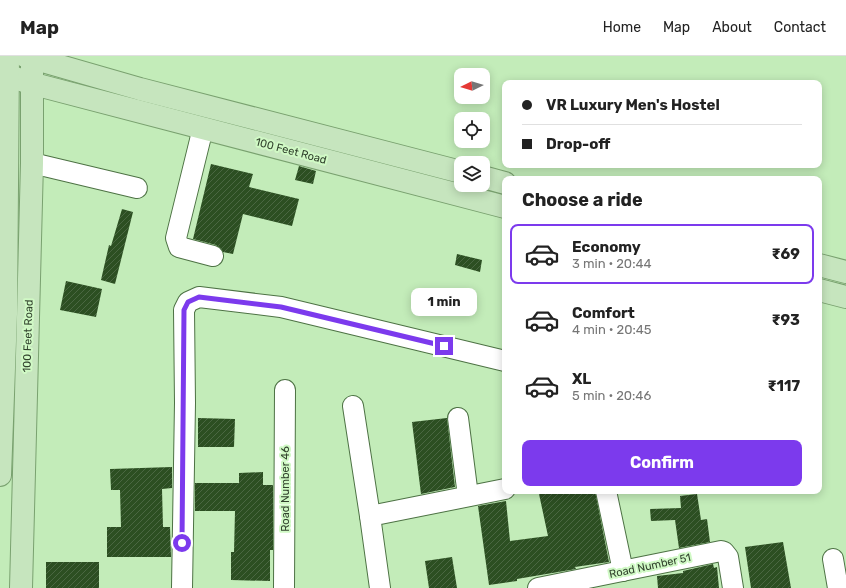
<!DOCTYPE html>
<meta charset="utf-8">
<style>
:root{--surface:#fff;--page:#f2f2f2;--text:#222;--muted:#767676;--line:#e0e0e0;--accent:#7c3aed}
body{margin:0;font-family:Rubik,sans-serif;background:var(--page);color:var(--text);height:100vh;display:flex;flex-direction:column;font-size:15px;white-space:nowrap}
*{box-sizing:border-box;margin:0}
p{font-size:13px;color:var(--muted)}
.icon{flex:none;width:22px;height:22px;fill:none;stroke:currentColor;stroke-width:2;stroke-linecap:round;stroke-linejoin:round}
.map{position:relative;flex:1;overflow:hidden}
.side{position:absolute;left:502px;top:120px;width:320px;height:318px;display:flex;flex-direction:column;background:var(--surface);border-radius:8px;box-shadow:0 2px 10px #0003}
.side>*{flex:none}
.banner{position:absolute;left:502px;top:24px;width:320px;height:88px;border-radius:8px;box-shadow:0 2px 10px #0003;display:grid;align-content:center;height:88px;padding:0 20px;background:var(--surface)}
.needle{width:26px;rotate:265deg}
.buttons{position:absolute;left:454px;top:12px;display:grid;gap:8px}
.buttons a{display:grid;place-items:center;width:36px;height:36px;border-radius:8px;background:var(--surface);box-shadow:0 2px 10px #0003;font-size:20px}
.end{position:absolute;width:18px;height:18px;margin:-9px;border:5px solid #7c3aed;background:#fff;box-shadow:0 0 0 2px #fff}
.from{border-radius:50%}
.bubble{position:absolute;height:28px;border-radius:8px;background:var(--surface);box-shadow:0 2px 10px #0003;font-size:13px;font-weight:700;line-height:28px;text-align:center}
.banner b{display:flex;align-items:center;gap:14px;height:38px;font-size:15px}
.banner b+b{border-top:1px solid var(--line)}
.banner i{width:10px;height:10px;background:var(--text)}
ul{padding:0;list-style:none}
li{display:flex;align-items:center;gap:12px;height:60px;margin:0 8px 6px;padding:0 12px;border:2px solid transparent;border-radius:8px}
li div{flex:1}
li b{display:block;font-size:15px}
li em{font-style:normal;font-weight:700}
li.selected{border-color:var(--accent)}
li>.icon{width:36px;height:36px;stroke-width:1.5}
h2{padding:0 20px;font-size:18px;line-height:48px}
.cta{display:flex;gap:8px;margin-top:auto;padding:8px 20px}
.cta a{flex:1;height:46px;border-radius:8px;background:var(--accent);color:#fff;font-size:16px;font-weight:700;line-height:46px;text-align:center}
header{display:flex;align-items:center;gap:24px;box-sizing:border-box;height:56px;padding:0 20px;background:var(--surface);border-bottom:1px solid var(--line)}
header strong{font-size:19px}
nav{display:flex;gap:22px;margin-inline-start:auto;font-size:14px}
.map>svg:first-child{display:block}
</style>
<header>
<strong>Map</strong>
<nav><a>Home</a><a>Map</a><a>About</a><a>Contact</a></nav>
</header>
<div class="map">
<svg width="846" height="532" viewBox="0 0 846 532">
<defs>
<pattern id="building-hatch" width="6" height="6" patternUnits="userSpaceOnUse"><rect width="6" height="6" fill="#2c4f22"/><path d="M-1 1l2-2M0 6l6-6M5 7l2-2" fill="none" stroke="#4a6742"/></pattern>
</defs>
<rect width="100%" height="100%" fill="#c3ecb9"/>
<!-- building -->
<g fill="url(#building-hatch)">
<polygon points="211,108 253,118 249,131 299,143 292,170 243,158 233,198 223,196 216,189 193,183"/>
<polygon points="299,110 316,115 313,128 295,124"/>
<polygon points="122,153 133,156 115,228 101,224 109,189 111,190"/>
<polygon points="457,198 482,204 480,216 455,209"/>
<polygon points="66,225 102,233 96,261 60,254"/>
<polygon points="198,362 235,363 234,391 198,391"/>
<polygon points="447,362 455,431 421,438 412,366"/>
<polygon points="172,411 172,432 162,433 163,471 170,471 171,501 107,501 107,471 121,471 120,434 111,434 110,413"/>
<polygon points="263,416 263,429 273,429 273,494 270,494 270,525 231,524 231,496 234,496 235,455 195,455 195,427 239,427 239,417"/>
<polygon points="554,435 595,435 609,506 575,511 576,513 517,523 517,525 489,529 478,450 506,445 510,485 548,480 539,438"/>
<polygon points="697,438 701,464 707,463 710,486 679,492 675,464 651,465 650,453 681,452 680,440"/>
<polygon points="783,486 791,532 751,532 745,491"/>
<polygon points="452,501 457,532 429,532 425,505"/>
<rect x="46" y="506" width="53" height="26"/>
<polygon points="713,508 714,512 717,511 719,532 658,532 657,520 683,517 683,515"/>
</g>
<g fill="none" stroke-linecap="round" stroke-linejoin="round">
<!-- minor casing -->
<g stroke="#4d7244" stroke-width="22">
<g id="minor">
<polyline points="203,72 176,182 179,191 213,200"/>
<polyline points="32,107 137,132"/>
<polyline points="353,350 370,460"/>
<polyline points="458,362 468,440"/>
<polyline points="606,435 623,515"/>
<polyline points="833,503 838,532"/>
<polyline points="182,532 185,347 184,254 188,246 199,241 281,251 505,305"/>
<polyline points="284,532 285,334"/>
<polyline points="380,532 370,460 505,433"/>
<polyline points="538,532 721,495 724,496 728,501 733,532"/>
</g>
</g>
<!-- major casing -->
<g stroke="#79a16f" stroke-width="24">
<g id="major">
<polyline points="25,0 140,33 461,116"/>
<polyline points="0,17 30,27 505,151"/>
<polyline points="483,121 505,127"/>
<polyline points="819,209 846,216"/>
<polyline points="819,234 846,241"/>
<polyline points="0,419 6,258 8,0"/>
<polyline points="21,532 32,107 32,2"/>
</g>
</g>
<!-- minor -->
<use href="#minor" stroke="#fff" stroke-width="20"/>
<!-- major -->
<use href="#major" stroke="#c6e5be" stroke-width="22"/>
</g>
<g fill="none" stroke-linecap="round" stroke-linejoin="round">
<!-- route -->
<polyline stroke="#7c3aed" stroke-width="5" points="182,487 184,254 188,246 199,241 281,251 444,290"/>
</g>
<g text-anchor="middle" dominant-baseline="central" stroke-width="4" stroke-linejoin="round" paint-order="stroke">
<!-- street labels -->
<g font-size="11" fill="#31422d" stroke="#d0f9c5">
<text transform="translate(291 95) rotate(15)">100 Feet Road</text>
<text transform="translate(28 280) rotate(-88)">100 Feet Road</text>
<text transform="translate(285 433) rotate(-90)">Road Number 46</text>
<text transform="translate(650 510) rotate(-12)">Road Number 51</text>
</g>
</g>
</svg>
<div class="buttons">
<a><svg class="needle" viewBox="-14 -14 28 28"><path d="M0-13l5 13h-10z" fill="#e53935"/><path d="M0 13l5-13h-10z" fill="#767676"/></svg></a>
<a><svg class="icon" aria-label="locate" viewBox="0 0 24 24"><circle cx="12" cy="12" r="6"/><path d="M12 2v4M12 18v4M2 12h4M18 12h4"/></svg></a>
<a><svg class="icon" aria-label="layers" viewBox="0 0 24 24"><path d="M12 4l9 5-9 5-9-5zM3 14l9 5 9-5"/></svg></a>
</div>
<i class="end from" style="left:182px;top:487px"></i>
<i class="end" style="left:444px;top:290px"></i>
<div class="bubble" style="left:411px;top:232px;width:66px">1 min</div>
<div class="banner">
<b><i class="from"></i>VR Luxury Men's Hostel</b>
<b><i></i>Drop-off</b>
</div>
<section class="side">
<h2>Choose a ride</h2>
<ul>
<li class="selected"><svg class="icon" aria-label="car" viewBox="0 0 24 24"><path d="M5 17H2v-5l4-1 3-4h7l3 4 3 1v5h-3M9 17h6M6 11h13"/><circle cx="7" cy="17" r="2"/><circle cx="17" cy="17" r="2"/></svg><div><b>Economy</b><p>3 min · 20:44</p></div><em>₹69</em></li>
<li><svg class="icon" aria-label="car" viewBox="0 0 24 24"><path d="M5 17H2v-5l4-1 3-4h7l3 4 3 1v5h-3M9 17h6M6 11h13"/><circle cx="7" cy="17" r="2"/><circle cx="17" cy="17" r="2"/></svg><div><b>Comfort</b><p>4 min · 20:45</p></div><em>₹93</em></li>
<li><svg class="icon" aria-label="car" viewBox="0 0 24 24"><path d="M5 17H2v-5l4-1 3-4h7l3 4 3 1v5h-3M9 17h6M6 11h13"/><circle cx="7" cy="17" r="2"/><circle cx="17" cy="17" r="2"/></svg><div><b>XL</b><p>5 min · 20:46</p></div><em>₹117</em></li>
</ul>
<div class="cta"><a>Confirm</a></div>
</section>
</div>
